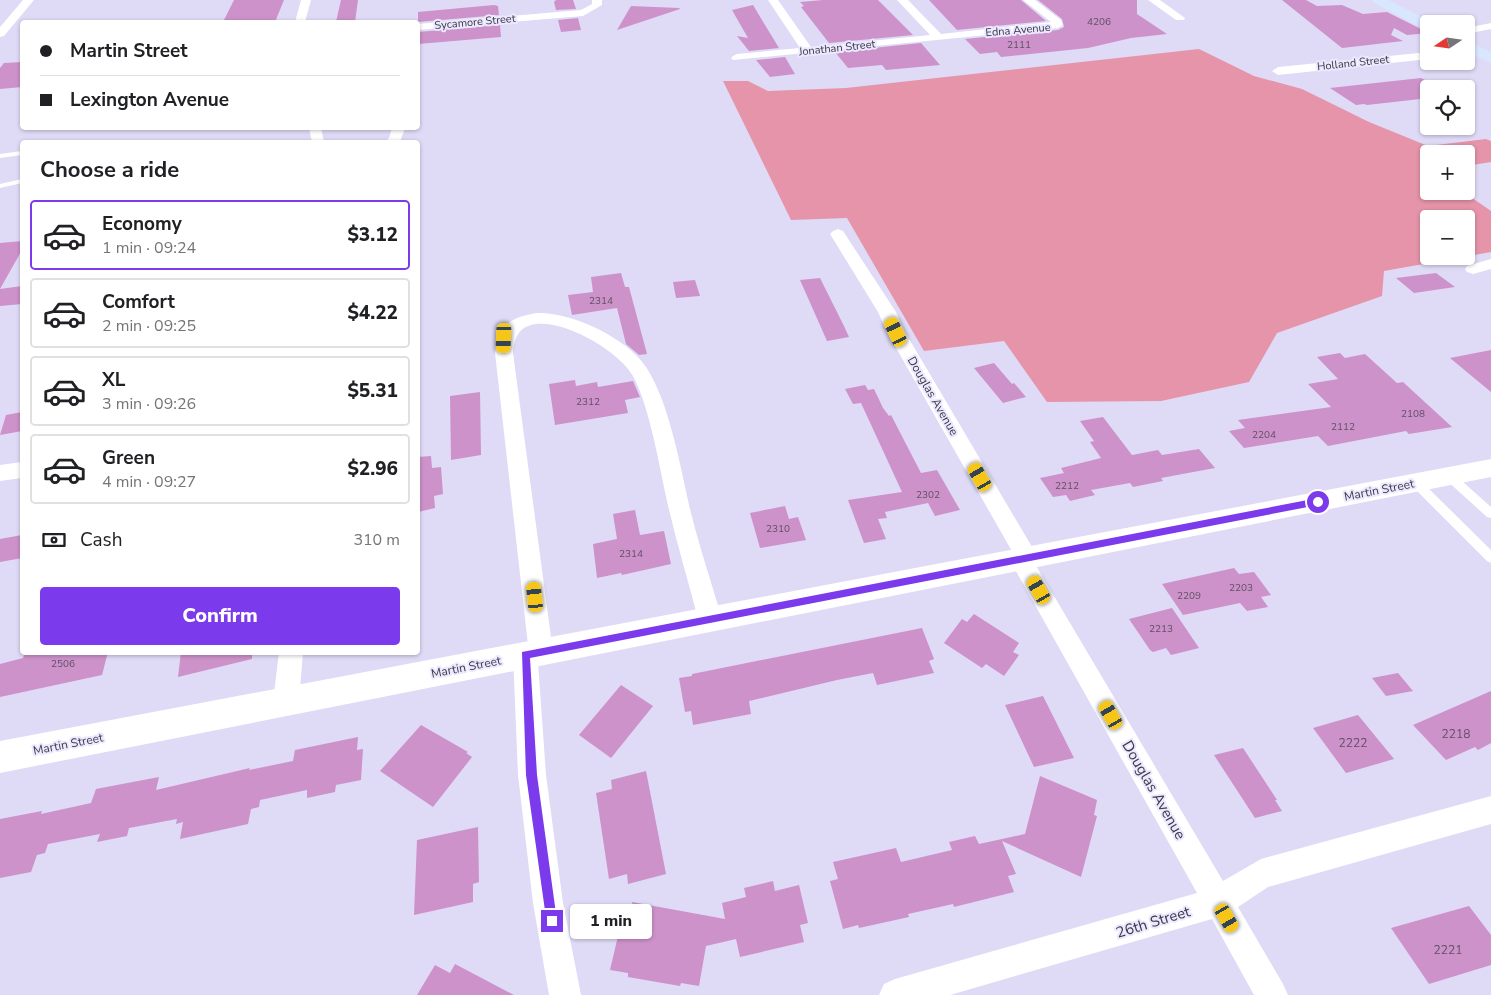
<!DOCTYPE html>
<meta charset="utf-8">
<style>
:root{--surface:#fff;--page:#f2f2f2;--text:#202124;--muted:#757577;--line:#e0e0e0;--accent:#7c3aed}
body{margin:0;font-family:"Nunito Sans",sans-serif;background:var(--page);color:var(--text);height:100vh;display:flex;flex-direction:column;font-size:19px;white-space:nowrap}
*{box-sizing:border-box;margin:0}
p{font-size:16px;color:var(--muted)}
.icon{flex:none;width:28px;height:28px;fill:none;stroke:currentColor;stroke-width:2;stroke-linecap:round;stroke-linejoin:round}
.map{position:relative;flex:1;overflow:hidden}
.details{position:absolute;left:20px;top:140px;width:400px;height:515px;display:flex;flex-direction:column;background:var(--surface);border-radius:5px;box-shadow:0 1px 4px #0004}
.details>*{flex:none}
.hud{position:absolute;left:20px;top:20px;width:400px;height:110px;border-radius:5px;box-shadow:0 1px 4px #0004;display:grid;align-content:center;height:110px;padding:0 20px;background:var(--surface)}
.needle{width:32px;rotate:257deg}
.controls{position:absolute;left:1420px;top:15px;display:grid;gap:10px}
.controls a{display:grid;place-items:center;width:55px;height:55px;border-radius:5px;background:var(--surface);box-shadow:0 1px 4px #0004;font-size:25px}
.end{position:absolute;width:22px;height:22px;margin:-11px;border:6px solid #7c3aed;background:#fff;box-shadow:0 0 0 2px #fff}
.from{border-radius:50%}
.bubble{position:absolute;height:35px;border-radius:5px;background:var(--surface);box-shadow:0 1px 4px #0004;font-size:16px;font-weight:800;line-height:35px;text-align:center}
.car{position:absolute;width:15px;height:30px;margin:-15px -8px;border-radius:6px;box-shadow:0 0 4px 1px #0007;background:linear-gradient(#f5c518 24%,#345 0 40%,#f5c518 0 76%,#345 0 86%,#f5c518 0)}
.hud b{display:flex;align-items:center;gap:18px;height:48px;font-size:19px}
.hud b+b{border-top:1px solid var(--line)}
.hud i{width:12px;height:12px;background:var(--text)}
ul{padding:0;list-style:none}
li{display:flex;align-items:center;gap:15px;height:70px;margin:0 10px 8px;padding:0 10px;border:2px solid var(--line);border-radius:5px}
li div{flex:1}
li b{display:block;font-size:19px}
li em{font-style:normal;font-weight:800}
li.current{border-color:var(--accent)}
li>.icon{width:45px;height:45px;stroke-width:1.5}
h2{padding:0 20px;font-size:22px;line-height:60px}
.pay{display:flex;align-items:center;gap:12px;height:55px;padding:0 20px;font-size:19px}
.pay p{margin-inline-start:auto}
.primary-button{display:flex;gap:10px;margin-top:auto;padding:10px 20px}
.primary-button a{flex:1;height:58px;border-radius:5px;background:var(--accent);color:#fff;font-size:20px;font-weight:800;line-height:58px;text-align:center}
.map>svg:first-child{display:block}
</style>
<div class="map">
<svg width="1491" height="995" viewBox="0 0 1491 995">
<rect width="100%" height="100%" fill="#dfdaf6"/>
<!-- green -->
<path fill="#e594a9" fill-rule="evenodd" d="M1199 49 1254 76 1302 89 1369 122 1428 146 1486 139 1491 141V162L1466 166V154H1429V191H1462L1491 211V252L1384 271 1382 296 1277 333 1249 382 1161 401 1047 402 1004 341 924 351 847 218 791 220 723 81H748L768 91 846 88ZM1429 219H1466V256H1429Z"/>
<!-- building -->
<g fill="#cd92ca">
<polygon points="234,0 284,0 275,22 223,22"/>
<polygon points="341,0 358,0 355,22 336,22"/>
<polygon points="556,0 573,0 576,9 556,10 554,2"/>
<polygon points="823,0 878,0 913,35 829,43 801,7 804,6 800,2"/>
<polygon points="929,0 1021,0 1046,21 957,30"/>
<polygon points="1038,0 1137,0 1137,14 1167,34 1131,38 1088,48 1001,57 997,52 980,54 965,39 1058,30 1064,27 1062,19"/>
<polygon points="1282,0 1306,0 1317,6 1342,5 1363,14 1387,12 1429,33 1407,35 1394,28 1391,35 1403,41 1342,48"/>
<polygon points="494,5 498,6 499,15 418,22 418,12"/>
<polygon points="753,5 762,20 779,48 749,51 737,36 748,38 732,10"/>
<polygon points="631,6 679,8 680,9 617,30"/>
<polygon points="578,18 581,30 561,32 558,20"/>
<polygon points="500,25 501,37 418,44 418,32"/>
<polygon points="921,43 940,65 886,70 882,65 848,68 835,52"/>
<polygon points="785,57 795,74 770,77 756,60"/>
<polygon points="22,62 22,87 0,89 0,68 4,63"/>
<polygon points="1421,78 1429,82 1429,98 1367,105 1364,104 1356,105 1330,88"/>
<polygon points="22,241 22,250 0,289 0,243"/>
<polygon points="621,273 625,287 629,287 647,354 639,355 626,344 617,308 572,315 568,295 593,292 591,277"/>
<polygon points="1436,273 1455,287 1414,293 1396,278"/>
<polygon points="820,278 843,324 849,337 827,341 800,280"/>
<polygon points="695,280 700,296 676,298 673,282"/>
<polygon points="22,286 22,304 0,306 0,289"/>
<polygon points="1491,350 1491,392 1450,358"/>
<polygon points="1340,353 1345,358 1365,354 1397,383 1403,382 1452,427 1409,434 1406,431 1328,446 1318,436 1244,448 1229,431 1245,428 1238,420 1331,407 1308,384 1338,379 1317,357"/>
<polygon points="994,363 1012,384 1014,383 1026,397 1003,403 974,368"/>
<polygon points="575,380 576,386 597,382 598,387 633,381 640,397 625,400 628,413 555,425 549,384"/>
<polygon points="865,385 868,390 874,389 883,408 889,416 891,415 921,473 937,470 960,510 935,516 928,503 885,512 887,518 878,519 886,539 864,543 848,500 902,492 861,403 853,404 845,389"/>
<polygon points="480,392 481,455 451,460 450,396"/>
<polygon points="22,412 22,431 0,435 6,415"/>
<polygon points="1103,417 1132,455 1158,450 1162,455 1199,449 1215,468 1161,478 1163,481 1133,487 1130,483 1091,490 1095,495 1070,501 1066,495 1053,497 1040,478 1064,473 1061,468 1101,458 1090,442 1094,441 1080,421"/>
<polygon points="431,456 432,468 441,467 443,494 434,496 435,508 418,512 418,457"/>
<polygon points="785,506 789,519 798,517 806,540 760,548 750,513"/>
<polygon points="635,510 640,535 664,531 671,564 622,575 621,573 597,578 593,544 617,539 613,514"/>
<polygon points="22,535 22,558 0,562 0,539"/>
<polygon points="1234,568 1239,574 1254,572 1271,595 1261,597 1268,607 1247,611 1240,603 1183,615 1162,584"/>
<polygon points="1172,608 1199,648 1171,655 1166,648 1153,652 1150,650 1129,619"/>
<polygon points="974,614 1019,643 1013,652 1019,655 1004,676 986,664 982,668 944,643 962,619 967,622"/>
<polygon points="922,628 934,659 929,661 934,673 877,685 873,673 837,680 749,701 751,714 693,725 691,711 685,712 679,678 692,676 692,674"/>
<polygon points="25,652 108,652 102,675 0,697 0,664 23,658"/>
<polygon points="181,652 252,652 252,659 178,677"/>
<polygon points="1398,673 1413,691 1386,696 1372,678"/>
<polygon points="621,685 653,706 611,758 579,735"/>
<polygon points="1491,691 1491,743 1478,750 1475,747 1446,760 1413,725"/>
<polygon points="1043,696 1074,758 1034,767 1005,705"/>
<polygon points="1358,715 1394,759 1346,773 1313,728"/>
<polygon points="421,725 468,752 466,753 472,757 433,807 380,771"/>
<polygon points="358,737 357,750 363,749 361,780 336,785 335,792 307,798 307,790 260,800 259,807 251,809 248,824 180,839 183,822 176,824 177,819 129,828 127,836 97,842 100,834 48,844 45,853 37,855 31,872 0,878 0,819 42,811 41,814 91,803 96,789 159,777 156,790 250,768 249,770 293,761 295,750"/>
<polygon points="1243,748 1277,800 1275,800 1282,811 1255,818 1214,755"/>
<polygon points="646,771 666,874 628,884 627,874 609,879 596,793 612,789 611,780"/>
<polygon points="1040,776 1097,800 1094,815 1097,816 1081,877 1002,841 1016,874 1008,876 1014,892 954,907 953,904 908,914 909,917 859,928 858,925 843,929 830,881 838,879 833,862 896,848 901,862 952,850 949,842 975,836 979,844 1025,834"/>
<polygon points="478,827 479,882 473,884 473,902 414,915 417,840"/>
<polygon points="773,881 775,891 799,885 808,923 800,925 804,942 740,957 736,939 706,946 699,986 681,983 680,986 628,977 628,973 610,970 622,919 635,921 632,902 725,919 722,903 746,897 744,888"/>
<polygon points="1469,906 1491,935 1491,965 1429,984 1391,928"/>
<polygon points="455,964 514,995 417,995 435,965 450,973"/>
</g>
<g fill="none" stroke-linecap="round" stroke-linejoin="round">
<!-- service -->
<g fill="#fff" fill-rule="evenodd">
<polygon points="22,151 22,155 0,158 0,154"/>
<polygon points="22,179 22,183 0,188 0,184"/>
<polygon points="1449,472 1453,473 1491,507 1491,518 1487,517 1445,479 1443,476 1445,473"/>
<polygon points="1416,479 1420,480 1491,550 1491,563 1487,561 1412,486 1410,483 1412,480"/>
</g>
<!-- minor -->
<g fill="#fff" fill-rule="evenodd">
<polygon points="23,0 34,0 4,36 0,37 0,27"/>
<polygon points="301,0 311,0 305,22 295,22"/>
<polygon points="592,0 602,0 602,5 583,16 418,30 418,24 581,10 592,4"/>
<polygon points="768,0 778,0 811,47 930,35 897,0 908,0 941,34 1051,22 1023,0 1035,0 1061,20 1063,25 1058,28 733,60 731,58 733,56 737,54 800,48"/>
<polygon points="1148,0 1160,0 1185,18 1184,20 1176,20"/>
<polygon points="1491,23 1491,29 1466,34 1466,28"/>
<polygon points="1429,52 1429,59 1278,75 1272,71 1278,67"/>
<polygon points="309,128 321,128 324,142 312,142"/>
<polygon points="392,128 405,128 400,142 385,142 389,138"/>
<polygon points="838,229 843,231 896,312 905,332 1035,552 1038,558 1035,564 1223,881 1261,859 1491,796 1491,824 1268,887 1238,907 1283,984 1288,995 1254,995 1212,919 950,995 879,995 884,984 895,979 1197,893 1013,566 1010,559 1013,553 887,332 878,312 830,234 833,231"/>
<polygon points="1491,259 1491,269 1473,274 1467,272 1465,269 1467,266"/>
<path d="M537 313C572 312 627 338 646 367 670 403 681 471 691 513 700 549 712 584 722 619L718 626 710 629 702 626 698 619C688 580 676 541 667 501 659 465 650 408 633 376 619 351 565 320 536 324 519 326 514 338 513 353L553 652 550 660 541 663 538 662 546 775 563 903 581 995H549L533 903 518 775 513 655 516 647 525 644 528 645 495 353C498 325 511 317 537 313Z"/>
<polygon points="22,462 22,478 0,481 0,465"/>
<polygon points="279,652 303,652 299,702 295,710 286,714 277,710 273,702"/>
</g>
<!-- tertiary -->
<polygon fill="#fff" fill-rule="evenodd" points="1491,459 1491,477 0,773 0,741"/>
<!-- secondary -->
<g fill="#d8e7fe" fill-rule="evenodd">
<polygon points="1372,0 1389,0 1435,24 1429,24 1429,30 1424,29 1374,3"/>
<polygon points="1466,41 1491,52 1491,63 1466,51"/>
</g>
</g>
<!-- route -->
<polygon fill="#7c3aed" points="1318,498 1323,502 1318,505 530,658 537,775 557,921 556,925 552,927 547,925 526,775 522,652"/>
<g text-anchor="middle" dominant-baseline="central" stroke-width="4" stroke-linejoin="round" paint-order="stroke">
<!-- number labels -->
<g font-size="10" fill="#605066">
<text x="1099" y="22">4206</text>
<text x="1019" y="45">2111</text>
<text x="601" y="301">2314</text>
<text x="588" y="402">2312</text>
<text x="1413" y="414">2108</text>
<text x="1343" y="427">2112</text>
<text x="1264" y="435">2204</text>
<text x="1067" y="486">2212</text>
<text x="928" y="495">2302</text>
<text x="778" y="529">2310</text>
<text x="631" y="554">2314</text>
<text x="1241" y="588">2203</text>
<text x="1189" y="596">2209</text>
<text x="1161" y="629">2213</text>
<text x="63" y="664">2506</text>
</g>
<!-- far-street labels -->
<g font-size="11" fill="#3c3a45" stroke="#ece8ff">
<text transform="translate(475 22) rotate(-5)">Sycamore Street</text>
<text transform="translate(1018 30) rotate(-5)">Edna Avenue</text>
<text transform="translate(837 48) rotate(-6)">Jonathan Street</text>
<text transform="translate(1353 63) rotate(-6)">Holland Street</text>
</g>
<!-- street labels -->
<g font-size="12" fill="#3c3a45" stroke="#ece8ff">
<text transform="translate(933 396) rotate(60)">Douglas Avenue</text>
<text transform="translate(1379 490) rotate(-11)">Martin Street</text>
<text transform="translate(466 667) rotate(-11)">Martin Street</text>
<text transform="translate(68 744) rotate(-11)">Martin Street</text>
</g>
<!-- near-number labels -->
<g font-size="12" fill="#605066">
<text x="1456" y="734">2218</text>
<text x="1353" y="743">2222</text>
<text x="1448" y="950">2221</text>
</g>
<!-- near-street labels -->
<g font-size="15" fill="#3c3a45" stroke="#ece8ff">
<text transform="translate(1154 790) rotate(60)">Douglas Avenue</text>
<text transform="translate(1153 922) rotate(-17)">26th Street</text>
</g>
</g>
</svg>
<div class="controls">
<a><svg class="needle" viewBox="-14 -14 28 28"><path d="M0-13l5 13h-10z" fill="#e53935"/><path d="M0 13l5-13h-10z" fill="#757577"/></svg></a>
<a><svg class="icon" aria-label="locate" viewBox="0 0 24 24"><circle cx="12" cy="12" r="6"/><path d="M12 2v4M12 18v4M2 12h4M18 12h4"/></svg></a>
<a>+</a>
<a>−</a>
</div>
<i class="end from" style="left:1318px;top:502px"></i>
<i class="end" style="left:552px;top:921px"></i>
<div class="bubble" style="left:570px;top:904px;width:82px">1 min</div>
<i class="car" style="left:896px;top:332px;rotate:335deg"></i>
<i class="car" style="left:504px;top:338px;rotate:182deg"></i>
<i class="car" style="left:980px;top:477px;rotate:330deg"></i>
<i class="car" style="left:1039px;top:590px;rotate:330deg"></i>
<i class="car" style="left:535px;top:597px;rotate:354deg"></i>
<i class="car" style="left:1111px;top:715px;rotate:330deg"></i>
<i class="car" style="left:1227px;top:918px;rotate:150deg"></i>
<div class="hud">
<b><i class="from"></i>Martin Street</b>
<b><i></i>Lexington Avenue</b>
</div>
<section class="details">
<h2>Choose a ride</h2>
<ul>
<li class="current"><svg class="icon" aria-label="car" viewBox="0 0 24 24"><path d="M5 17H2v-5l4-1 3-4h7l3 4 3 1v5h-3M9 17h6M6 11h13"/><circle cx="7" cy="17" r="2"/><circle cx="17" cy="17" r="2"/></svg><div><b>Economy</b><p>1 min · 09:24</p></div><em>$3.12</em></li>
<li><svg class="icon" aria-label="car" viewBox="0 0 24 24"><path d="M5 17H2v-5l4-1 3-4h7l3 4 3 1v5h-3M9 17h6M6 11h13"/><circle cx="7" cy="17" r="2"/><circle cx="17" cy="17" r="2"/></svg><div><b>Comfort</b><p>2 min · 09:25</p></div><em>$4.22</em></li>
<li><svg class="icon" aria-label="car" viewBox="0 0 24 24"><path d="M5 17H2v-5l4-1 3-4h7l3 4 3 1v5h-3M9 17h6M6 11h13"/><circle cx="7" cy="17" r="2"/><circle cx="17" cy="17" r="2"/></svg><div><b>XL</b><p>3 min · 09:26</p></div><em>$5.31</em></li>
<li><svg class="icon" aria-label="car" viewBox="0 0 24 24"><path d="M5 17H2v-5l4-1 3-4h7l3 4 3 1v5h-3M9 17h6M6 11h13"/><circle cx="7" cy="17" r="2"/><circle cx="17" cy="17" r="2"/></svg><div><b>Green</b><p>4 min · 09:27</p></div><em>$2.96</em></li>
</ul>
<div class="pay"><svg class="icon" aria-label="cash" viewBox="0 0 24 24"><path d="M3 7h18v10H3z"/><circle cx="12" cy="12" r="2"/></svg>Cash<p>310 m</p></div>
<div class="primary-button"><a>Confirm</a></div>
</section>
</div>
